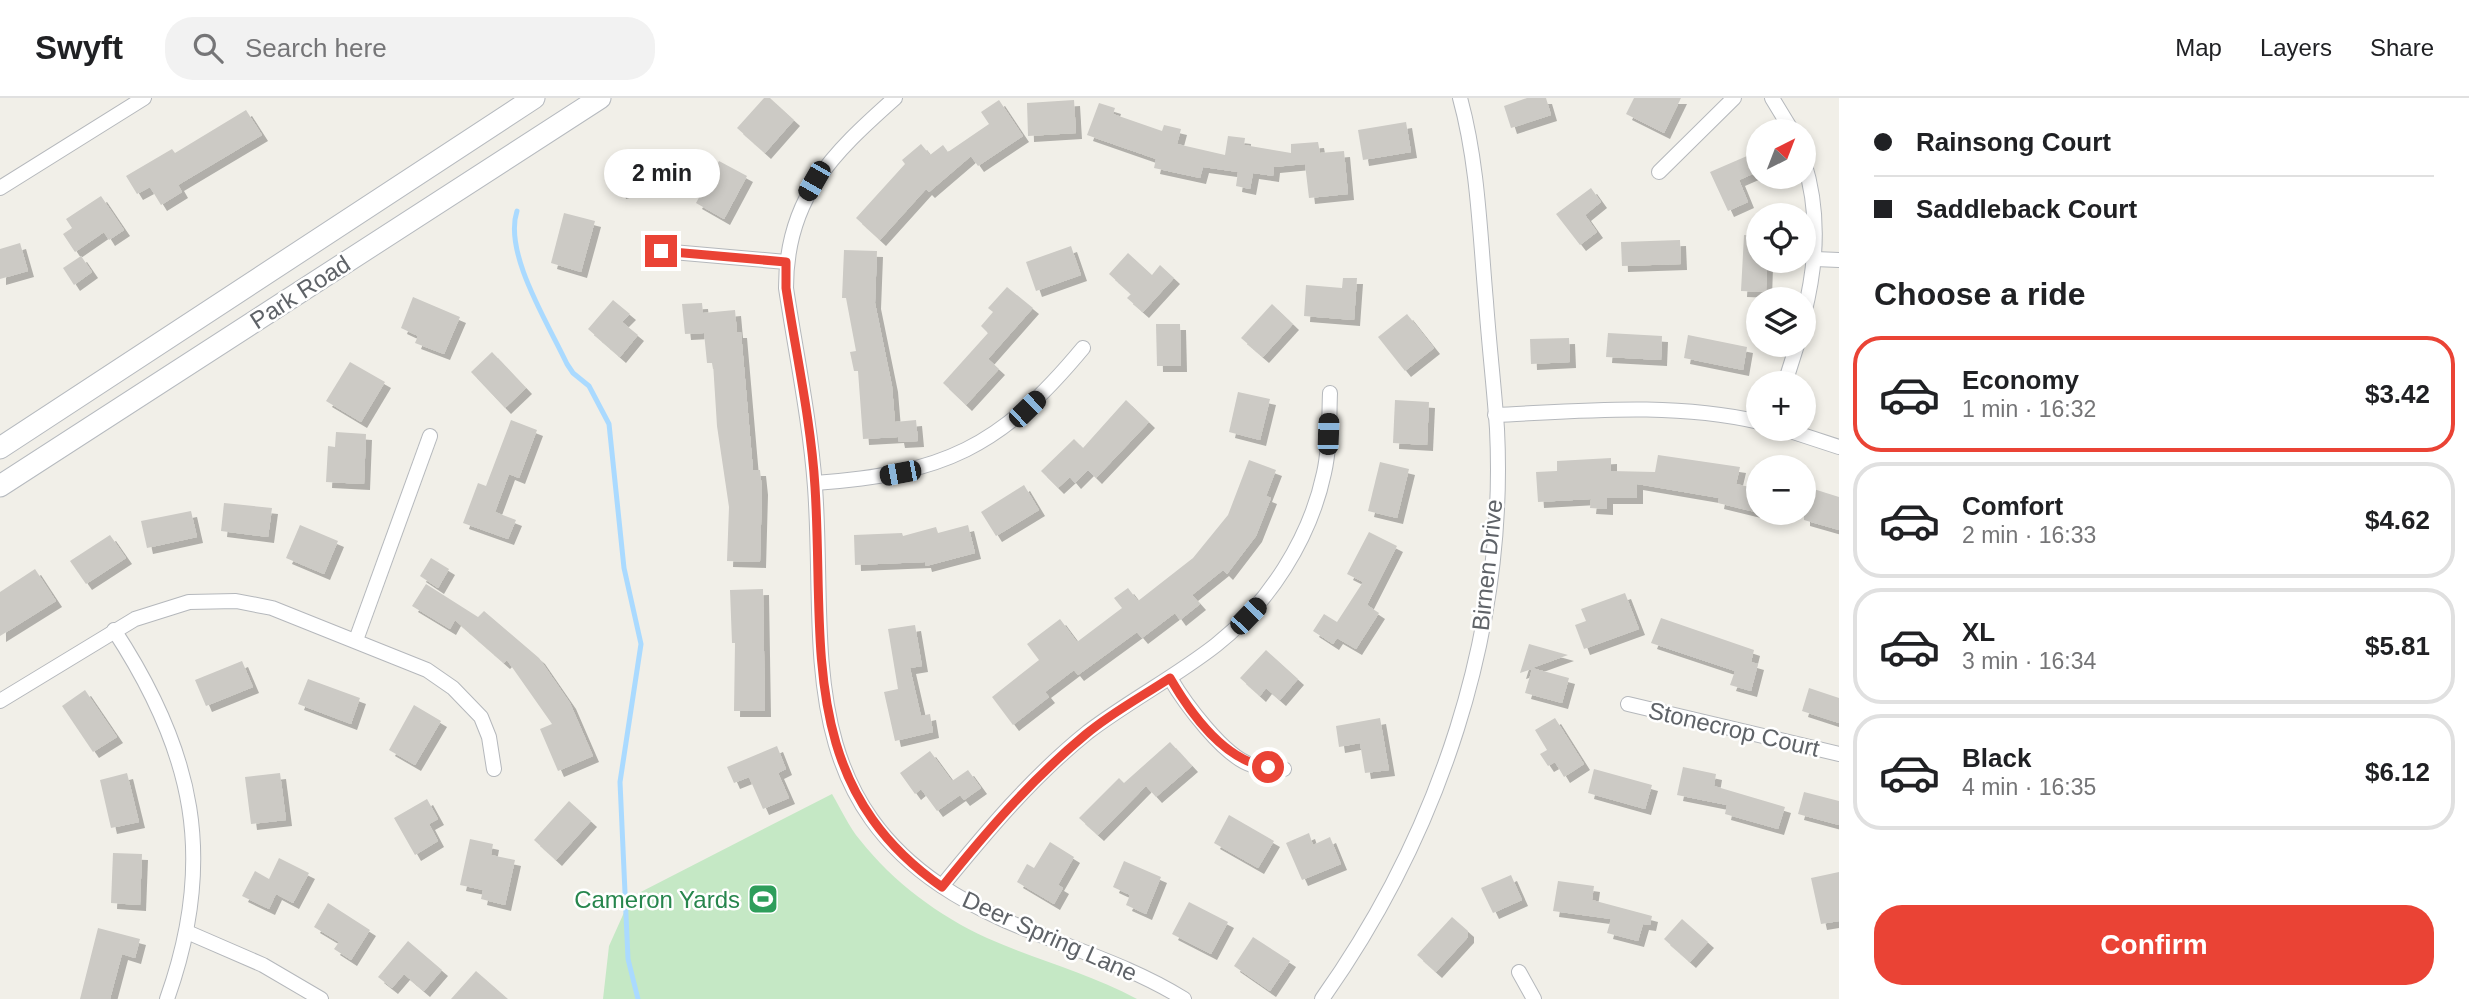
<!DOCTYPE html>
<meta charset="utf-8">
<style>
:root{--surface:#fff;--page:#f2f2f2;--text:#202124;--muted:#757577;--line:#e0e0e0;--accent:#ea4335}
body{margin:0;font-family:Arial,sans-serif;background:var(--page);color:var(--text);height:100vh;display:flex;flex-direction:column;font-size:26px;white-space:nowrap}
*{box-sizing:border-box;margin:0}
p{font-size:23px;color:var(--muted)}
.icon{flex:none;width:38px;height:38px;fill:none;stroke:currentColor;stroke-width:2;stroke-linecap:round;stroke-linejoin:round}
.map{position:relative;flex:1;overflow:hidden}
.drawer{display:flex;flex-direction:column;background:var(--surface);width:630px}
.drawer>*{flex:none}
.top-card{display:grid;align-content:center;height:154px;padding:0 35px;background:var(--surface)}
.needle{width:46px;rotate:42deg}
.tools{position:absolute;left:1746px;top:21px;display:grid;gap:14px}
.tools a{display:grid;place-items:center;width:70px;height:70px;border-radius:50%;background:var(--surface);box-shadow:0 4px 10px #0003;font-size:35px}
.end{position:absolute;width:32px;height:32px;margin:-16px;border:9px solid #ea4335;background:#fff;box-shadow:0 0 0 4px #fff}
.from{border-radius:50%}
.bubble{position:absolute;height:49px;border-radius:24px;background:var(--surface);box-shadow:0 4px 10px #0003;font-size:23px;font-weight:800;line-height:49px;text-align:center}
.car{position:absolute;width:21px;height:42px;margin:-21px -10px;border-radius:9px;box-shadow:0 0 5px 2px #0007;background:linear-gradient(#222 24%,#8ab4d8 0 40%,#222 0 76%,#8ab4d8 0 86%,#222 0)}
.top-card b{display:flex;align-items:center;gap:24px;height:66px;font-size:26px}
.top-card b+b{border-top:2px solid var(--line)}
.top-card i{width:18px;height:18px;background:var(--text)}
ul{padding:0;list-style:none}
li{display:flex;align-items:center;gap:21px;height:116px;margin:0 14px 10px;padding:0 21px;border:4px solid var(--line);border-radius:28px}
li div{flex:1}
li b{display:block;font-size:26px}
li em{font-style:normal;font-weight:800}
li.active{border-color:var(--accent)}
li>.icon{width:63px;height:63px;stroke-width:1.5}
h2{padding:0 35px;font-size:32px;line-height:84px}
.primary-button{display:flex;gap:14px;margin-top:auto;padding:14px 35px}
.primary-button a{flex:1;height:80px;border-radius:28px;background:var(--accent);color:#fff;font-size:28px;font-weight:800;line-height:80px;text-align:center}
header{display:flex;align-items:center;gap:42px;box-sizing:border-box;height:98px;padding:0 35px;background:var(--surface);border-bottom:2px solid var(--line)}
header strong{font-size:33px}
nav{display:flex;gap:38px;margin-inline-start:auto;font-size:24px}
.search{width:490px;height:63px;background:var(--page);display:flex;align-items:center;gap:18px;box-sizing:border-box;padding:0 24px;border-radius:28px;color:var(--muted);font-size:26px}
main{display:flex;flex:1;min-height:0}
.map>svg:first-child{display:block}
</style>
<header>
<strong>Swyft</strong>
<div class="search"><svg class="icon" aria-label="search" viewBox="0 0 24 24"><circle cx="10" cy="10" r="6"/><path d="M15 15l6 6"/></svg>Search here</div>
<nav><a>Map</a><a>Layers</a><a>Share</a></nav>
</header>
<main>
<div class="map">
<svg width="1839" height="901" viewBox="0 0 1839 901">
<defs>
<filter id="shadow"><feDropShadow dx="6" dy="6" stdDeviation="0" flood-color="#0004"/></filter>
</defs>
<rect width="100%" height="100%" fill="#f1efe8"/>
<!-- green -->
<path fill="#c5e8c5" d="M832 696C841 711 849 729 860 742 893 784 939 818 987 840 1036 862 1089 875 1137 901H603L609 848 631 799Z"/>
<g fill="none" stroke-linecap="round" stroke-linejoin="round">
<!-- stream -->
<path stroke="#aadaff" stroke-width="5" d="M517 113C503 155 549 227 567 266L573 275 589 288 609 326 624 470 641 546 620 684 628 861 638 901"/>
</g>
<!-- building -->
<g fill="#cccac5" filter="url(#shadow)">
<polygon points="764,0 770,0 794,22 765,55 737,30"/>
<polygon points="1527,0 1546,0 1551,17 1511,30 1504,8"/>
<polygon points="1634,0 1681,0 1664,35 1626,16"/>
<polygon points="999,2 1023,38 978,68 971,58 929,94 926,91 880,142 856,120 905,66 902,62 921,46 930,57 943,47 948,54 989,26 981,14"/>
<polygon points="1074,2 1076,35 1028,38 1027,5"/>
<polygon points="1099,5 1115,10 1113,16 1162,33 1164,27 1181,31 1177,46 1225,57 1228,38 1245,40 1244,47 1291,55 1291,46 1318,44 1320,55 1344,53 1348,96 1309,100 1305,66 1274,69 1273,78 1253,75 1250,91 1236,88 1238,74 1203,69 1200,80 1154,70 1156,61 1087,37"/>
<polygon points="246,12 262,37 178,87 182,94 161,107 150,89 137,96 126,78 172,51 175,55"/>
<polygon points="1406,24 1411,54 1363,62 1358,32"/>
<polygon points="648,52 657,85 620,95 611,62"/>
<polygon points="1747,58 1755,75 1739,82 1748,104 1728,113 1710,74"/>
<polygon points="719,63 747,78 724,121 696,105"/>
<polygon points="1591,90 1601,104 1585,117 1597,134 1580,147 1556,116"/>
<polygon points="101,98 124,132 109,142 104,134 75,154 63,136 72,130 66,121"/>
<polygon points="564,115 595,123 581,174 551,165"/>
<polygon points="1744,137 1759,138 1759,163 1767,163 1766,194 1741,193"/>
<polygon points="1680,142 1681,166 1622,168 1621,144"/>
<polygon points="20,145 28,173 0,181 0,151"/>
<polygon points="1071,148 1081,177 1036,193 1026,164"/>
<polygon points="844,152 877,153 875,205 892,288 895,324 916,322 918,343 899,344 898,339 863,341 858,273 854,273 850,254 856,253 846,200 842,200"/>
<polygon points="1128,155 1152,177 1160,167 1174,180 1143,214 1127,200 1131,196 1109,176"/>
<polygon points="81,158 92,174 74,187 63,170"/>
<polygon points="1343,180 1357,180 1354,222 1304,218 1306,187 1342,190"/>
<polygon points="1007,189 1033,210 988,261 999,271 966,307 943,285 988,235 981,228 993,214 988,210"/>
<polygon points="413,199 460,219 444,256 415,245 418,238 401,230"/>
<polygon points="613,202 630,216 622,224 638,237 620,259 588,231"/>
<polygon points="702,205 703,215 735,212 737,234 741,234 753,372 760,372 762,391 760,464 727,463 729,409 717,328 713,265 707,265 704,235 685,236 682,206"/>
<polygon points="1272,206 1293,226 1263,259 1241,240"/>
<polygon points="1407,216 1434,250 1405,273 1378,239"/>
<polygon points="1156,226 1180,226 1181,268 1157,268"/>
<polygon points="1608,235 1662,238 1661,262 1606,259"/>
<polygon points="1688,237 1747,249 1743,272 1684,260"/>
<polygon points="1569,240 1570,264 1531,266 1530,241"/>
<polygon points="492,254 526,290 505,310 471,274"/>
<polygon points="350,264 385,284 361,324 326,303"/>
<polygon points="1238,294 1270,301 1260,342 1229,334"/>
<polygon points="1126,302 1149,324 1096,380 1088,372 1075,385 1070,379 1058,390 1041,373 1074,341 1083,350"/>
<polygon points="1395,302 1429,304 1427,347 1393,345"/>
<polygon points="511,322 537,332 519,380 509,376 495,414 516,422 508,441 463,425 478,385 486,388"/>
<polygon points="336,334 366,336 364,386 326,384 328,348 335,349"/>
<polygon points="1658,357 1740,369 1736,386 1759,391 1759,415 1718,405 1719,400 1637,386 1637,400 1607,400 1607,411 1590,410 1591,401 1538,404 1536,374 1557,373 1557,363 1611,360 1611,373 1655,374"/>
<polygon points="1249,362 1276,372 1266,398 1271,400 1256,438 1227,476 1223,472 1192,497 1200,506 1180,522 1175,515 1142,540 1137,534 1078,577 1074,572 1045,594 1049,599 1013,627 992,599 1039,562 1027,546 1060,521 1077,544 1122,510 1114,500 1128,490 1138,503 1193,460 1228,417"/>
<polygon points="1380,364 1409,371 1397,420 1368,413"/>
<polygon points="1024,387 1039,412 996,438 981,414"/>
<polygon points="1804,388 1839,399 1839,432 1804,422"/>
<polygon points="224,405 272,410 268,439 221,433"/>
<polygon points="191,413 197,439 147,450 141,423"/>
<polygon points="300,427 338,443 324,476 286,460"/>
<polygon points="968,427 975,455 926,468 925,464 855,467 854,437 902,435 903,438 936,429 938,435"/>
<polygon points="1369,434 1397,448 1367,507 1379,515 1356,551 1337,540 1333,546 1313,533 1324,516 1337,524 1363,484 1347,476"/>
<polygon points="110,437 126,460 86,486 70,463"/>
<polygon points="431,460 449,471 438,490 420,478"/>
<polygon points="35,471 56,503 0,538 0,494"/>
<polygon points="426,486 478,519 484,513 539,560 570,605 593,658 558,673 540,631 552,626 507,562 504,565 455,522 450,531 412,508"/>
<polygon points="763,491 765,613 734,613 735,545 732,545 730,492"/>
<polygon points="1625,495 1639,531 1584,551 1575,527 1586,523 1581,511"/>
<polygon points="1661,520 1754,552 1751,564 1758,566 1751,593 1730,587 1735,573 1651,545"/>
<polygon points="915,527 922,568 910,570 921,618 930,616 933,634 895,643 884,594 898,591 888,531"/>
<polygon points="1529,546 1568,557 1532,570 1569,580 1562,605 1525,595 1532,571 1520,575"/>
<polygon points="1266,552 1298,581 1280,602 1266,590 1260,598 1240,580"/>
<polygon points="242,563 253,589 206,608 195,582"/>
<polygon points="308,581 360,600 351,626 298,606"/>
<polygon points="1809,590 1839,600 1839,625 1802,613"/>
<polygon points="85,592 117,639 93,654 62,608"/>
<polygon points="414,607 441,623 415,667 389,652"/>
<polygon points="1380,620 1389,672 1365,675 1360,645 1339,649 1336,628"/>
<polygon points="1555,620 1584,666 1564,679 1555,664 1548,668 1540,656 1547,652 1535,632"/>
<polygon points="1170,644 1192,668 1156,699 1146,688 1098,737 1079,720 1119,680 1124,685"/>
<polygon points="777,648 786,671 778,675 789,700 763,711 749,679 734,685 727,669"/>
<polygon points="930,653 952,683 968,672 981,690 964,702 960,697 937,713 921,691 915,696 900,675"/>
<polygon points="1683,669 1716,676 1714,688 1785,709 1778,731 1725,716 1727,707 1677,697"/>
<polygon points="1594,671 1652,687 1645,711 1588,695"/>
<polygon points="127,675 139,724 111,730 100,682"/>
<polygon points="280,675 286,722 251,726 245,679"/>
<polygon points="1804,694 1839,703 1839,727 1798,716"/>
<polygon points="427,701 438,721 429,726 438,743 415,757 394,720"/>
<polygon points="569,703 591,723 556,762 534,742"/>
<polygon points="1229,717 1274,743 1258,770 1214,745"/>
<polygon points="1309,735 1313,747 1330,739 1341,766 1302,782 1286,745"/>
<polygon points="470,741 493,746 491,757 515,762 505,807 481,801 483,792 460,787"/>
<polygon points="1050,744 1074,759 1058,787 1063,790 1054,806 1017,784 1027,766 1034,770"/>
<polygon points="113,755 142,756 140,807 111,805"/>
<polygon points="279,760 309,775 293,805 276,796 269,811 242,798 255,773 269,781"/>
<polygon points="1124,763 1161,779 1146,816 1126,807 1130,797 1113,789"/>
<polygon points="1839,774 1839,823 1821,826 1811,780"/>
<polygon points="1511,777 1522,802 1493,815 1481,790"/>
<polygon points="1558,783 1594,788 1592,802 1652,818 1650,827 1643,826 1638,843 1607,835 1611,821 1553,813"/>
<polygon points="1189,804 1228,824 1211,856 1172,836"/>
<polygon points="328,805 370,832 351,862 334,851 339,844 314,829"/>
<polygon points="1452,819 1468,833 1468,839 1436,874 1417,857"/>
<polygon points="1682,821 1708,844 1690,864 1664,841"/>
<polygon points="98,830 140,841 135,860 122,856 110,901 80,901"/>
<polygon points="1253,839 1290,863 1270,893 1234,868"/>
<polygon points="408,843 442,872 424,893 404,876 392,890 378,879"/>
<polygon points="476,873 508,901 451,901"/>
</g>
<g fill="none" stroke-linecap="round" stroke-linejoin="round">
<!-- minor casing -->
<g stroke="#b5b8bc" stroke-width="16">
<g id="minor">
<path d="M895 0C832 56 786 100 786 190 796 256 810 322 815 389 826 539 794 688 940 787 1015 838 1107 853 1184 901"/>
<polyline points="1772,0 1792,33"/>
<path d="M1804 64C1820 114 1817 165 1804 216"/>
<polyline points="1659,74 1734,0"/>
<polyline points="0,90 144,0"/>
<polyline points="661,153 786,164"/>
<polyline points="1815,161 1839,162"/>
<polyline points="1785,285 1797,247"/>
<path d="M1495 317C1583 313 1672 304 1759 324"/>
<polyline points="1784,331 1839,349"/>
<path d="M815 385C943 376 1000 350 1083 250"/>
<path d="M114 532C194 654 217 761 167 901"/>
<polyline points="356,542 430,338"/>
<path d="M1170 580C1184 604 1224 659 1252 667 1262 670 1274 670 1284 671"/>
<polyline points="0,603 135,521 189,504 236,503 272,510 427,572 453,590 481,619 489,639 494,671"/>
<polyline points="1628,606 1839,656"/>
<path d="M942 788C987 733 1032 679 1088 634 1129 603 1175 579 1216 547 1269 505 1310 441 1324 375 1330 349 1329 321 1330 295"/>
<polyline points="187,834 263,867 321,901"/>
<polyline points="1519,874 1534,901"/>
<path d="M1322 901C1439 736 1507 534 1497 331 1494 288 1489 246 1486 204 1480 137 1478 65 1460 0"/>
</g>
</g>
<!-- secondary casing -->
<g stroke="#b6babf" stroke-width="23">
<g id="secondary">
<polyline points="0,350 534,0"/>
<polyline points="0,388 600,0"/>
</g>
</g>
<!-- minor -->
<use href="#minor" stroke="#fff" stroke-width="14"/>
<!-- secondary -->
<use href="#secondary" stroke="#fff" stroke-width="21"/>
</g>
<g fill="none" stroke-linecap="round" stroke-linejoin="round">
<!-- route -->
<path stroke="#ea4335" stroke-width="9" d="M661 153 786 164V190C796 256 811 323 815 389 825 544 796 687 942 789 986 734 1031 682 1085 637 1111 615 1141 599 1170 580 1191 616 1224 663 1268 669"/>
</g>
<!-- icons -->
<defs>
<g id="stadium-square" transform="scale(1.575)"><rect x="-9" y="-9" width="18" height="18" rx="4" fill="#2e9e5b" stroke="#fff"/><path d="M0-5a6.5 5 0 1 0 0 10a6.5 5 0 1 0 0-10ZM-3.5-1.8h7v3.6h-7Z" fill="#fff"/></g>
</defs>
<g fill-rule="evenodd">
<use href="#stadium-square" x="763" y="801"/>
</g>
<g text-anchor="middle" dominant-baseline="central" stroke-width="5" stroke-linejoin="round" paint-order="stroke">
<!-- street labels -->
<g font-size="24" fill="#5f6368" stroke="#fff">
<text transform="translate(300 194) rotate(-33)">Park Road</text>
<text transform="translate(1487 467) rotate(-84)">Birnen Drive</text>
<text transform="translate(1734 631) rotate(13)">Stonecrop Court</text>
<text transform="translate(1050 838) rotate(24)">Deer Spring Lane</text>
</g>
<!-- leisure labels -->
<g font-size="24" fill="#27864d" stroke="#fff" text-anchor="end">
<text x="740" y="801">Cameron Yards</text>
</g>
</g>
</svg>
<div class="tools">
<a><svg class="needle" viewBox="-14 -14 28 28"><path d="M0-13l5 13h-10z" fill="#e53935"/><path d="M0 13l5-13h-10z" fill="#757577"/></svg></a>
<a><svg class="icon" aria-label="locate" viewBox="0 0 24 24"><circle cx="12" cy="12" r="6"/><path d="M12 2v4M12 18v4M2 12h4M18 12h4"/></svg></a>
<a><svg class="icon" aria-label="layers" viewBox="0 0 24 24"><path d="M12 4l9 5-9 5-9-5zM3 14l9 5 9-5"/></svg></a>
<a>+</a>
<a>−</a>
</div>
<i class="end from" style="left:1268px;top:669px"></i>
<i class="end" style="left:661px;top:153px"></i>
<div class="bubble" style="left:604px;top:51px;width:116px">2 min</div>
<i class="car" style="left:814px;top:83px;rotate:210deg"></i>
<i class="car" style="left:1027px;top:311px;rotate:46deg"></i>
<i class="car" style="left:1328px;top:336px;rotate:2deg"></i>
<i class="car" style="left:900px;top:375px;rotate:259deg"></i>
<i class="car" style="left:1248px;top:518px;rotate:44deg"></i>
</div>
<section class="drawer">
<div class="top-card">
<b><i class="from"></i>Rainsong Court</b>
<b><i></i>Saddleback Court</b>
</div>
<h2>Choose a ride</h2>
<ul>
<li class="active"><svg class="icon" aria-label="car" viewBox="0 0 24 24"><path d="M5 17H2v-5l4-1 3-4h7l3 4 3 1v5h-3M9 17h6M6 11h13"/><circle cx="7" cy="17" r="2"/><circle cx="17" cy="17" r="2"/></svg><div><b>Economy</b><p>1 min · 16:32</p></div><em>$3.42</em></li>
<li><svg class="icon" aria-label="car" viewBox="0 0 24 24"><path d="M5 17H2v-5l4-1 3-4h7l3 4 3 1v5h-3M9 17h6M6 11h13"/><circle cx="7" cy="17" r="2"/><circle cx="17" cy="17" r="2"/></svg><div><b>Comfort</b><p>2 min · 16:33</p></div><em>$4.62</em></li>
<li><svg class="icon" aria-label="car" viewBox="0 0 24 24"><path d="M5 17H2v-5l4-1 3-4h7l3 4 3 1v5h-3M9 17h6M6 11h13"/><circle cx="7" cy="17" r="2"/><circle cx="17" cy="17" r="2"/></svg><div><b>XL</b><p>3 min · 16:34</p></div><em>$5.81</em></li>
<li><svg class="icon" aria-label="car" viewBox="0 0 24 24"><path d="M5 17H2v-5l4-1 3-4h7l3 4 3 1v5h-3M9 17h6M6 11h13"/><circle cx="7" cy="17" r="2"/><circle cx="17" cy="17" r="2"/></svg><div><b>Black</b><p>4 min · 16:35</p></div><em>$6.12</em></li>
</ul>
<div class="primary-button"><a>Confirm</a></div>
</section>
</main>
